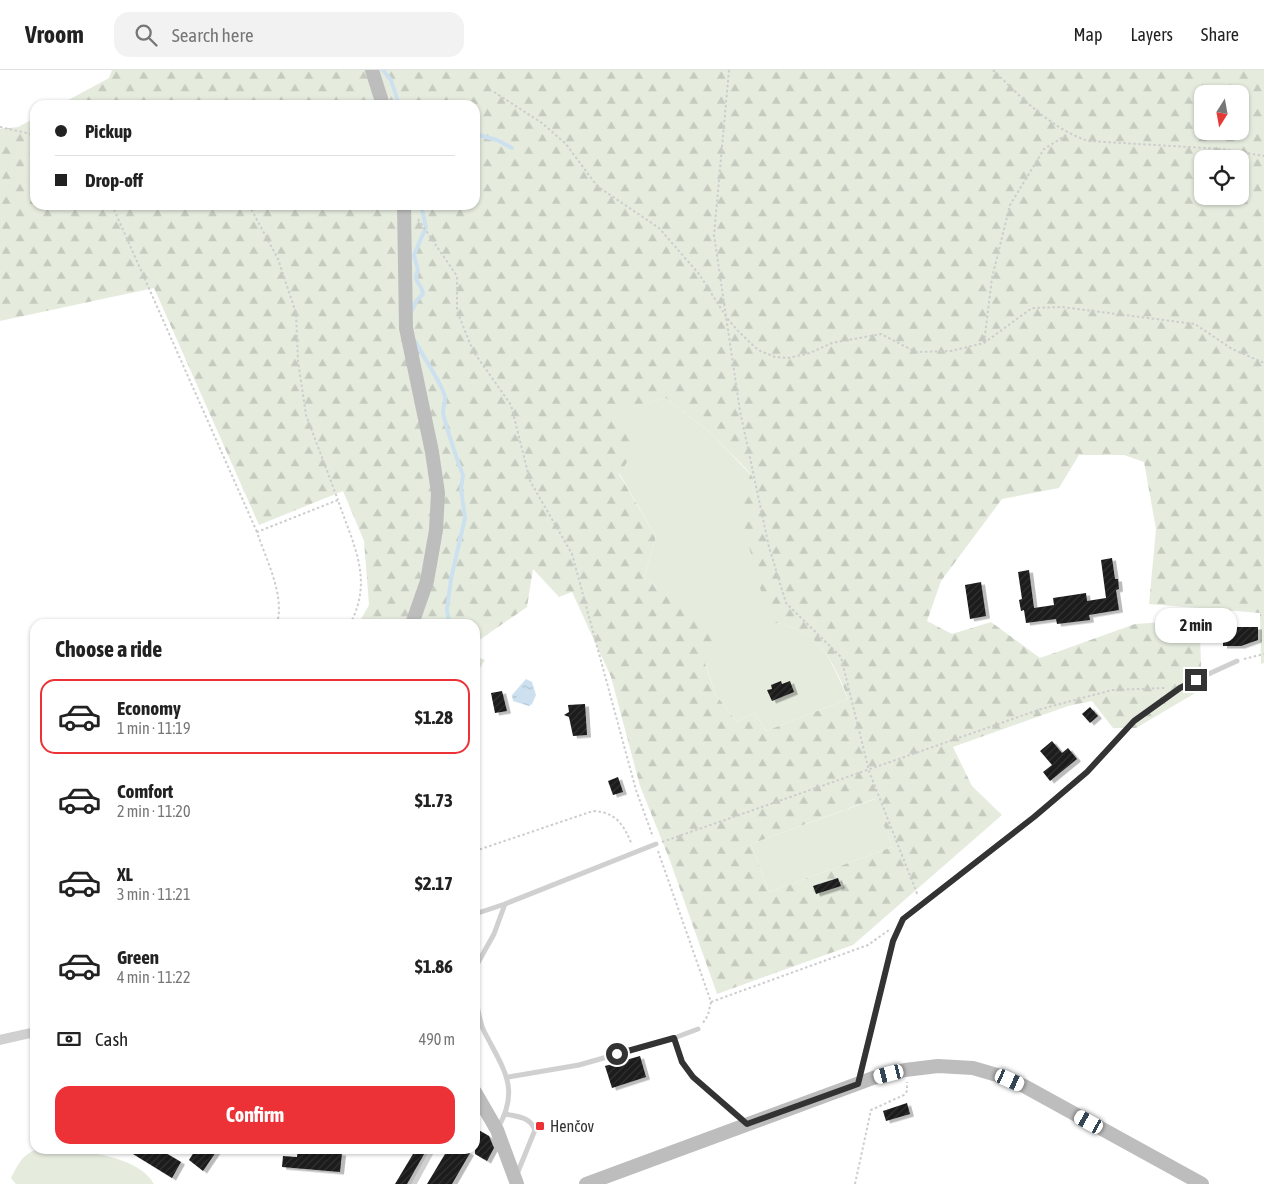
<!DOCTYPE html>
<meta charset="utf-8">
<style>
:root{--surface:#fff;--page:#f2f2f2;--text:#222;--muted:#767676;--line:#e0e0e0;--accent:#ec3236}
body{margin:0;font-family:"Asap Condensed",sans-serif;background:var(--page);color:var(--text);height:100vh;display:flex;flex-direction:column;font-size:19px;white-space:nowrap}
*{box-sizing:border-box;margin:0}
p{font-size:16px;color:var(--muted)}
.icon{flex:none;width:28px;height:28px;fill:none;stroke:currentColor;stroke-width:2;stroke-linecap:round;stroke-linejoin:round}
.map{position:relative;flex:1;overflow:hidden}
.details{position:absolute;left:30px;top:549px;width:450px;height:535px;display:flex;flex-direction:column;background:var(--surface);border-radius:15px;box-shadow:0 1px 4px #0004}
.details>*{flex:none}
.top-card{position:absolute;left:30px;top:30px;width:450px;height:110px;border-radius:15px;box-shadow:0 1px 4px #0004;display:grid;align-content:center;height:110px;padding:0 25px;background:var(--surface)}
.needle{width:32px;rotate:191deg}
.buttons{position:absolute;left:1194px;top:15px;display:grid;gap:10px}
.buttons a{display:grid;place-items:center;width:55px;height:55px;border-radius:10px;background:var(--surface);box-shadow:0 1px 4px #0004;font-size:25px}
.end{position:absolute;width:22px;height:22px;margin:-11px;border:6px solid #333;background:#fff;box-shadow:0 0 0 2px #fff}
.from{border-radius:50%}
.bubble{position:absolute;height:35px;border-radius:15px;background:var(--surface);box-shadow:0 1px 4px #0004;font-size:16px;font-weight:700;line-height:35px;text-align:center}
.car{position:absolute;width:15px;height:30px;margin:-15px -8px;border-radius:6px;box-shadow:0 0 4px 1px #0007;background:linear-gradient(#fff 24%,#345 0 40%,#fff 0 76%,#345 0 86%,#fff 0)}
.top-card b{display:flex;align-items:center;gap:18px;height:48px;font-size:19px}
.top-card b+b{border-top:1px solid var(--line)}
.top-card i{width:12px;height:12px;background:var(--text)}
ul{padding:0;list-style:none}
li{display:flex;align-items:center;gap:15px;height:75px;margin:0 10px 8px;padding:0 15px;border:2px solid transparent;border-radius:15px}
li div{flex:1}
li b{display:block;font-size:19px}
li em{font-style:normal;font-weight:700}
li.active{border-color:var(--accent)}
li>.icon{width:45px;height:45px;stroke-width:1.5}
h2{padding:0 25px;font-size:22px;line-height:60px}
.pay{display:flex;align-items:center;gap:12px;height:55px;padding:0 25px;font-size:19px}
.pay p{margin-inline-start:auto}
.cta{display:flex;gap:10px;margin-top:auto;padding:10px 25px}
.cta a{flex:1;height:58px;border-radius:15px;background:var(--accent);color:#fff;font-size:20px;font-weight:700;line-height:58px;text-align:center}
header{display:flex;align-items:center;gap:30px;box-sizing:border-box;height:70px;padding:0 25px;background:var(--surface);border-bottom:1px solid var(--line)}
header strong{font-size:24px}
nav{display:flex;gap:28px;margin-inline-start:auto;font-size:18px}
.search{width:350px;height:45px;background:var(--page);display:flex;align-items:center;gap:12px;box-sizing:border-box;padding:0 18px;border-radius:15px;color:var(--muted);font-size:19px}
.map>svg:first-child{display:block}
</style>
<header>
<strong>Vroom</strong>
<div class="search"><svg class="icon" aria-label="search" viewBox="0 0 24 24"><circle cx="10" cy="10" r="6"/><path d="M15 15l6 6"/></svg>Search here</div>
<nav><a>Map</a><a>Layers</a><a>Share</a></nav>
</header>
<div class="map">
<svg width="1264" height="1114" viewBox="0 0 1264 1114">
<defs>
<pattern id="forest-firs" width="22" height="20" patternUnits="userSpaceOnUse" patternTransform="scale(1.25)"><rect width="22" height="20" fill="#e5ecde"/><path d="M5 1l3.5 6h-7zM16 11l3.5 6h-7z" fill="#c5cbbf"/></pattern>
<pattern id="water-ripples" width="26" height="14" patternUnits="userSpaceOnUse" patternTransform="scale(1.25)"><rect width="26" height="14" fill="#cde0ef"/><path d="M2 4q2-2 4 0t4 0M15 11q2-2 4 0t4 0" fill="none" stroke="#b0c1cd"/></pattern>
<pattern id="building-hatch" width="6" height="6" patternUnits="userSpaceOnUse" patternTransform="scale(1.25)"><rect width="6" height="6" fill="#1a1a1a"/><path d="M-1 1l2-2M0 6l6-6M5 7l2-2" fill="none" stroke="#333"/></pattern>
<filter id="shadow"><feDropShadow dx="4" dy="2.5" stdDeviation="0" flood-color="#0004"/></filter>
</defs>
<rect width="100%" height="100%" fill="#fff"/>
<!-- green -->
<g fill="#e5ecde">
<path d="M666 328 712 364 751 405 769 550C780 554 793 557 803 562 827 575 838 606 848 629L766 661 755 643 737 652 716 625 705 592 716 567 644 507 656 467 619 403 617 341Z"/>
<polygon points="875,729 892,777 769,822 751,774"/>
<path d="M39 1079C71 1079 137 1083 154 1114H16L11 1108C18 1094 23 1083 39 1079Z"/>
</g>
<!-- forest -->
<g fill="url(#forest-firs)" fill-rule="evenodd">
<path d="M112 0H1264V593L1261 594 1260 543 1149 534 1156 459 1144 392 1124 385H1079L1059 418 1002 429 941 511 927 551 952 564 991 552 1040 588 1135 554 1163 552 1200 567 1202 619 1136 658H1113L1092 631 1068 636 953 677 972 716 1002 745 853 875 717 924 669 788 640 716 611 607 572 522 559 527 533 499 527 537 475 573V554H358L369 535 364 471 343 421 259 455 154 218 0 251V59L18 57 35 48V135H475V35H59L109 8ZM1202 24H1240V61H1202ZM1202 89H1240V126H1202ZM666 328 712 364 751 404 737 432 769 551C780 554 793 557 803 562 826 575 840 606 848 629L766 661 755 643 737 652 716 625 705 593 717 567 644 507 656 467 619 404 637 377 618 341ZM874 729 892 777 769 822 751 774Z"/>
<polygon points="475,586 485,590 475,606"/>
</g>
<!-- water -->
<polygon fill="url(#water-ripples)" points="526,609 532,612 536,625 532,634 529,636 513,631 512,625"/>
<g fill="none" stroke-linecap="round" stroke-linejoin="round">
<!-- stream -->
<g stroke="#cde0ef" stroke-width="4">
<polyline points="383,0 391,10 399,35"/>
<polyline points="475,64 497,70 512,78"/>
<path d="M412 240 417 230 423 224C422 213 412 212 418 200L414 185 426 157 421 135"/>
<path d="M415 271C422 285 443 315 445 327 446 331 443 337 443 342 443 348 461 401 463 405L461 419 465 448 451 509 447 539 449 554"/>
</g>
</g>
<!-- building -->
<g fill="url(#building-hatch)" filter="url(#shadow)">
<polygon points="1112,488 1115,509 1118,509 1119,519 1116,520 1119,540 1089,545 1090,550 1057,554 1056,549 1026,553 1024,540 1021,541 1019,530 1022,529 1018,502 1029,500 1034,538 1054,535 1053,528 1086,523 1087,531 1106,528 1101,490"/>
<polygon points="981,512 986,546 970,549 965,515"/>
<polygon points="1223,557 1258,557 1258,570 1241,576 1223,576"/>
<polygon points="781,611 782,614 790,611 794,622 772,631 767,620 772,619 771,615"/>
<polygon points="502,621 507,641 495,643 491,623"/>
<polygon points="585,634 587,665 573,666 569,647 564,645 569,642 568,635"/>
<polygon points="1090,637 1098,646 1090,653 1082,644"/>
<polygon points="1052,671 1062,683 1068,678 1077,689 1050,711 1043,702 1052,695 1040,681"/>
<polygon points="618,707 623,722 613,725 608,711"/>
<polygon points="838,808 841,816 816,824 813,816"/>
<polygon points="640,986 646,1007 612,1018 605,996"/>
<polygon points="907,1033 910,1044 886,1051 883,1041"/>
<polygon points="475,1058 489,1066 494,1078 487,1091 475,1084"/>
<polygon points="125,1079 159,1079 181,1092 172,1108"/>
<polygon points="196,1079 218,1079 203,1101 189,1090"/>
<polygon points="298,1079 342,1083 340,1102 282,1097 283,1086 297,1087"/>
<polygon points="416,1079 427,1079 407,1114 395,1114"/>
<polygon points="448,1079 462,1079 470,1083 452,1114 427,1114"/>
</g>
<g fill="none" stroke-linecap="round" stroke-linejoin="round">
<!-- path -->
<g stroke="#cdcdcd" stroke-width="2" stroke-dasharray="2.5 2.5" stroke-linecap="butt">
<polyline points="729,0 714,165 740,341 769,477 786,533 841,587 869,701 918,826"/>
<path d="M993 0C1021 27 1050 58 1088 71L1222 79 1264 86"/>
<polyline points="494,22 542,53 566,74 597,116 659,158 699,204 727,248 738,261 758,280 775,287 788,288 810,283 832,273 881,264 916,282 951,281 984,273 1032,238 1062,237 1195,254 1232,279 1264,293"/>
<polyline points="0,57 35,65"/>
<polyline points="112,135 257,462"/>
<polyline points="249,135 278,189 296,243 298,291 306,345 338,430"/>
<polyline points="418,149 457,206 457,241 473,281 511,335 530,411 572,484 636,720 653,767"/>
<polyline points="984,273 992,208 1010,135 1044,79 1068,64"/>
<path d="M277 554C285 524 266 490 257 462L338 430C353 475 374 509 350 554"/>
<polyline points="1244,589 1264,584"/>
<polyline points="662,772 1041,639 1112,620 1165,618"/>
<path d="M475 781 593 741C616 742 624 755 632 775"/>
<polyline points="658,781 711,932 708,945 703,953"/>
<polyline points="711,932 868,875 889,860"/>
<polyline points="855,1114 871,1040 904,1025 907,1021 907,1012"/>
</g>
<!-- lane -->
<g stroke="#d0d0d0" stroke-width="5">
<polyline points="475,844 505,834"/>
<polyline points="475,898 494,864 505,834 656,774"/>
<path d="M475 927C478 938 479 951 484 961 502 997 522 1019 497 1059"/>
<polyline points="674,968 682,992 693,1007 747,1053"/>
<polyline points="508,1007 579,995 674,968 698,959"/>
<polyline points="858,1012 893,871 903,849 1034,747 1087,702 1134,651 1180,617 1237,591"/>
<path d="M506 1044C519 1047 530 1047 535 1060L517 1104"/>
<polyline points="414,1114 433,1079"/>
</g>
<!-- street -->
<polyline stroke="#d0d0d0" stroke-width="10" points="0,970 35,962"/>
<!-- secondary -->
<g stroke="#bdbdbd" stroke-width="14">
<polyline points="372,0 383,35"/>
<polyline points="404,135 406,258 432,382 438,423 436,460 427,511 412,554"/>
<polyline points="475,1022 497,1060 517,1114"/>
<polyline points="586,1114 873,1008 905,1000 938,996 973,998 997,1005 1024,1016 1202,1114"/>
</g>
</g>
<g fill="none" stroke-linecap="round" stroke-linejoin="round">
<!-- route -->
<polyline stroke="#333" stroke-width="6" points="617,984 674,968 682,992 693,1007 747,1054 858,1014 893,871 903,849 1034,747 1087,702 1134,651 1180,618 1196,610"/>
</g>
<!-- markers -->
<rect fill="#ec3236" stroke="#fff" stroke-width="2" x="535" y="1051" width="10" height="10" rx="2.5"/>
<g text-anchor="middle" dominant-baseline="central" stroke-width="5" stroke-linejoin="round" paint-order="stroke">
<!-- poi labels -->
<g font-size="16" fill="#333" stroke="#fff" text-anchor="start">
<text x="550" y="1056">Henčov</text>
</g>
</g>
</svg>
<div class="buttons">
<a><svg class="needle" viewBox="-14 -14 28 28"><path d="M0-13l5 13h-10z" fill="#e53935"/><path d="M0 13l5-13h-10z" fill="#767676"/></svg></a>
<a><svg class="icon" aria-label="locate" viewBox="0 0 24 24"><circle cx="12" cy="12" r="6"/><path d="M12 2v4M12 18v4M2 12h4M18 12h4"/></svg></a>
</div>
<i class="end from" style="left:617px;top:984px"></i>
<i class="end" style="left:1196px;top:610px"></i>
<div class="bubble" style="left:1155px;top:538px;width:82px">2 min</div>
<i class="car" style="left:889px;top:1004px;rotate:256deg"></i>
<i class="car" style="left:1010px;top:1010px;rotate:114deg"></i>
<i class="car" style="left:1089px;top:1052px;rotate:299deg"></i>
<div class="top-card">
<b><i class="from"></i>Pickup</b>
<b><i></i>Drop-off</b>
</div>
<section class="details">
<h2>Choose a ride</h2>
<ul>
<li class="active"><svg class="icon" aria-label="car" viewBox="0 0 24 24"><path d="M5 17H2v-5l4-1 3-4h7l3 4 3 1v5h-3M9 17h6M6 11h13"/><circle cx="7" cy="17" r="2"/><circle cx="17" cy="17" r="2"/></svg><div><b>Economy</b><p>1 min · 11:19</p></div><em>$1.28</em></li>
<li><svg class="icon" aria-label="car" viewBox="0 0 24 24"><path d="M5 17H2v-5l4-1 3-4h7l3 4 3 1v5h-3M9 17h6M6 11h13"/><circle cx="7" cy="17" r="2"/><circle cx="17" cy="17" r="2"/></svg><div><b>Comfort</b><p>2 min · 11:20</p></div><em>$1.73</em></li>
<li><svg class="icon" aria-label="car" viewBox="0 0 24 24"><path d="M5 17H2v-5l4-1 3-4h7l3 4 3 1v5h-3M9 17h6M6 11h13"/><circle cx="7" cy="17" r="2"/><circle cx="17" cy="17" r="2"/></svg><div><b>XL</b><p>3 min · 11:21</p></div><em>$2.17</em></li>
<li><svg class="icon" aria-label="car" viewBox="0 0 24 24"><path d="M5 17H2v-5l4-1 3-4h7l3 4 3 1v5h-3M9 17h6M6 11h13"/><circle cx="7" cy="17" r="2"/><circle cx="17" cy="17" r="2"/></svg><div><b>Green</b><p>4 min · 11:22</p></div><em>$1.86</em></li>
</ul>
<div class="pay"><svg class="icon" aria-label="cash" viewBox="0 0 24 24"><path d="M3 7h18v10H3z"/><circle cx="12" cy="12" r="2"/></svg>Cash<p>490 m</p></div>
<div class="cta"><a>Confirm</a></div>
</section>
</div>
